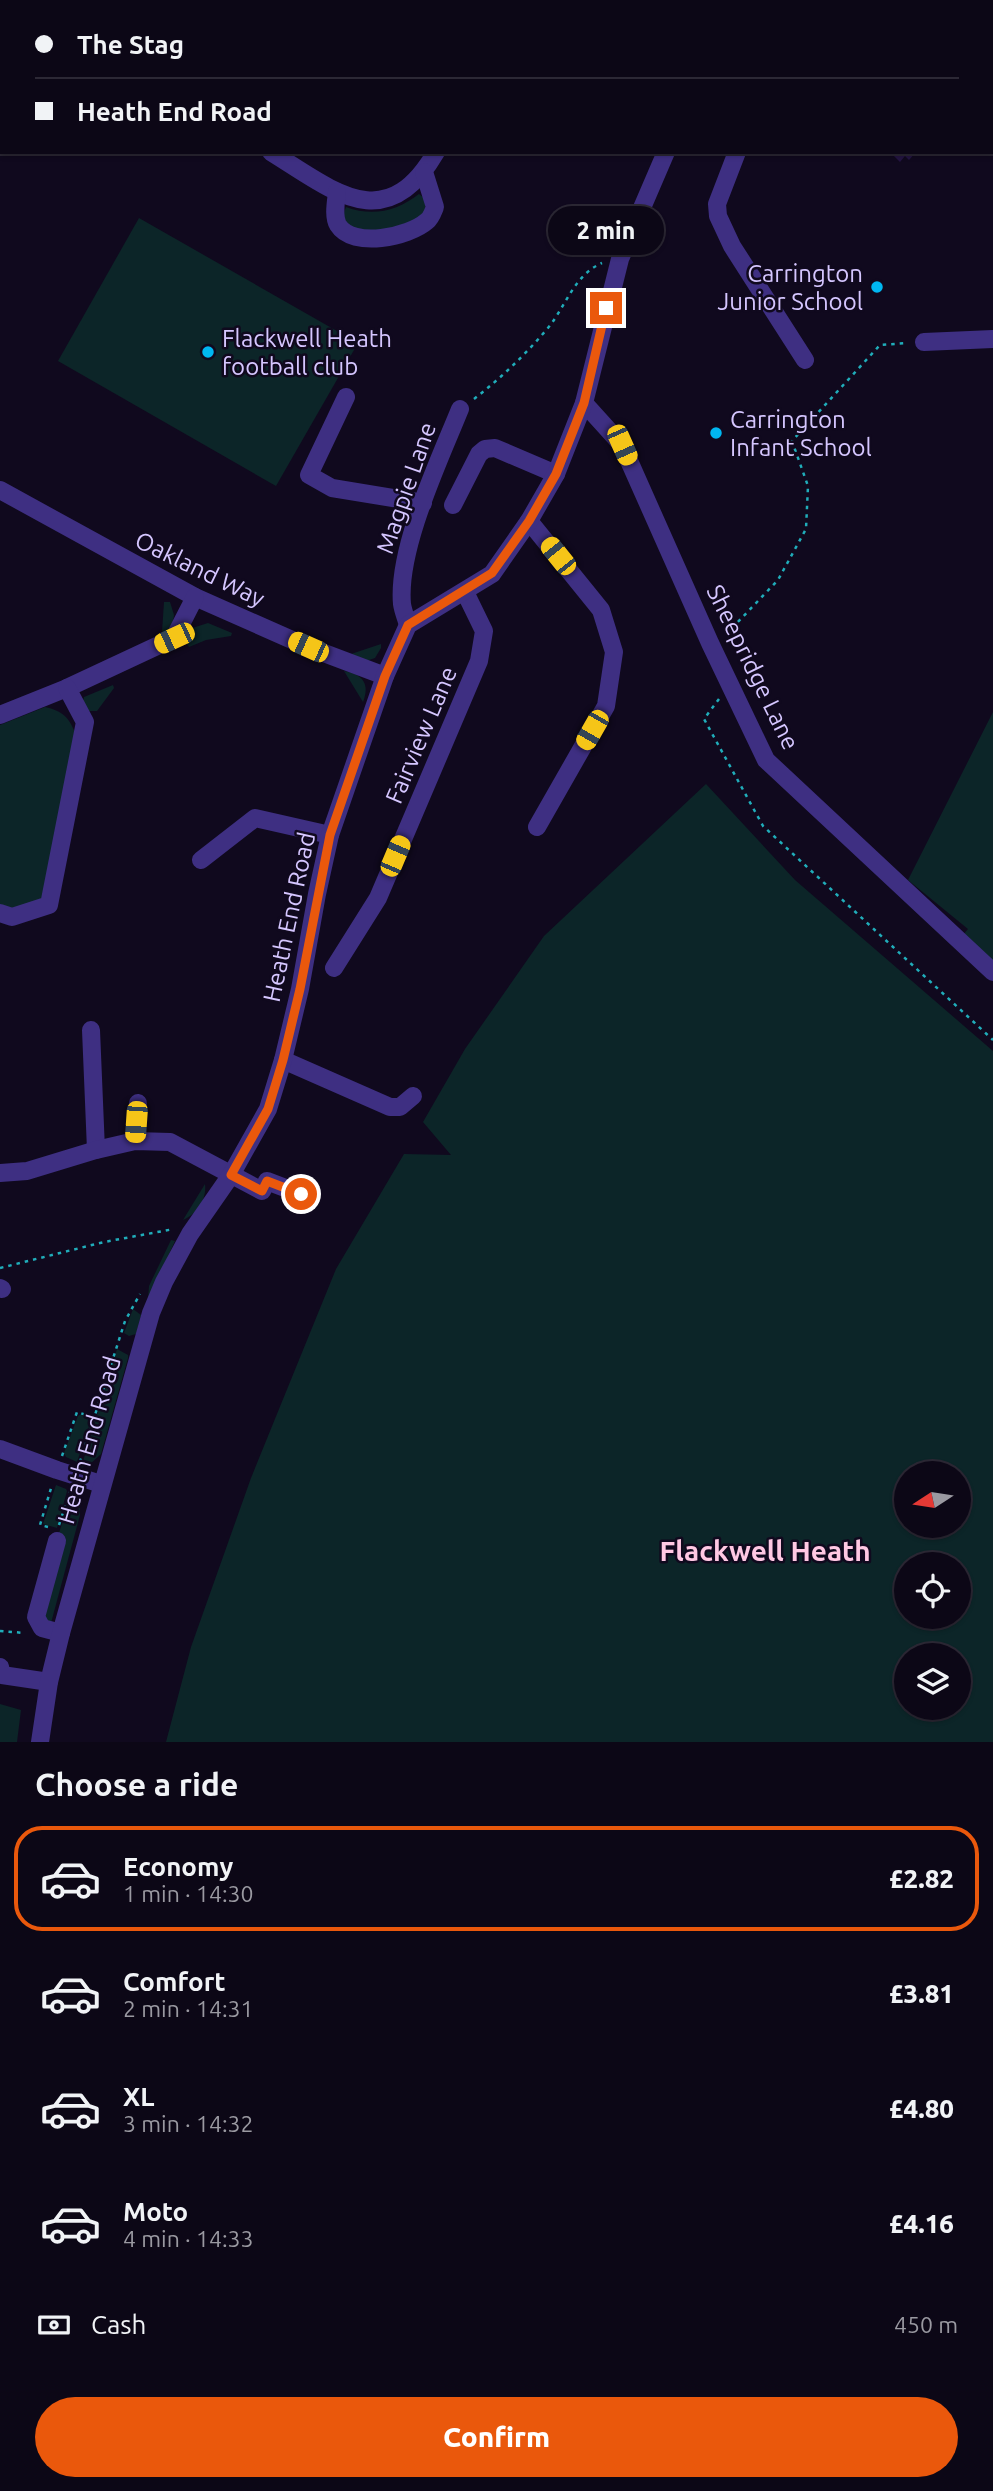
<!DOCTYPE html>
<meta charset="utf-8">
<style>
:root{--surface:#0c0716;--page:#1a1523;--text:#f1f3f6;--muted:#9a99a1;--line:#2c2835;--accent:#ea580c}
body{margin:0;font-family:Ubuntu,sans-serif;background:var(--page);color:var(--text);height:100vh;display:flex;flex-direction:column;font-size:26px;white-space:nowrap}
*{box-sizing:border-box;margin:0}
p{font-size:23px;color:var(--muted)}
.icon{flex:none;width:38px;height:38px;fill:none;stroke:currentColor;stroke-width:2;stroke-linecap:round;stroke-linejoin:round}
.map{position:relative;height:1742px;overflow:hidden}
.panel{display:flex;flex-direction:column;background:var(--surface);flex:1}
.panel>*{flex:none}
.top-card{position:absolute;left:0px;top:0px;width:994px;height:154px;box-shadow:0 2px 5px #0004,0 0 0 2px var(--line);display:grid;align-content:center;height:154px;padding:0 35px;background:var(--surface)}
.needle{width:46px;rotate:258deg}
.controls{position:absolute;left:894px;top:1461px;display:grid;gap:14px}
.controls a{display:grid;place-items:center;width:77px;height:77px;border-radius:50%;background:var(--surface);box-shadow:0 2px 5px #0004,0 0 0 2px var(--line);font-size:35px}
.end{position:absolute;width:32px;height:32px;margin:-16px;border:9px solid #ea580c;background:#fff;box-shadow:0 0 0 4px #fff}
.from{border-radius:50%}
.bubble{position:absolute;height:49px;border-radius:24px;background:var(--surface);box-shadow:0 2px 5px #0004,0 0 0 2px var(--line);font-size:23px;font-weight:800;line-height:49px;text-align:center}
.car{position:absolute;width:21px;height:42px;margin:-21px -10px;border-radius:9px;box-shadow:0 0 5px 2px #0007;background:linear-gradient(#f5c518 24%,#345 0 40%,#f5c518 0 76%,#345 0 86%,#f5c518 0)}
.top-card b{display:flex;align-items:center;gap:24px;height:66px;font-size:26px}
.top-card b+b{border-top:2px solid var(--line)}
.top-card i{width:18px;height:18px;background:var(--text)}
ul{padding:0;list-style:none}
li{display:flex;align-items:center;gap:21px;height:105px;margin:0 14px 10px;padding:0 21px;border:4px solid transparent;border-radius:28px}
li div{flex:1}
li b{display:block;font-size:26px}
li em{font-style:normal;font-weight:800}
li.selected{border-color:var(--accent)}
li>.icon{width:63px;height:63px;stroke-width:1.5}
h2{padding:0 35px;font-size:32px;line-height:84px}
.pay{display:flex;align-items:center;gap:18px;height:77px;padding:0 35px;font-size:26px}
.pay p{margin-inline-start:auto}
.action{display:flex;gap:14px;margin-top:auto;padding:14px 35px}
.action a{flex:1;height:80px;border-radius:42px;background:var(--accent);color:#fff;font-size:28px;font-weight:800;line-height:80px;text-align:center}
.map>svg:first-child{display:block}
</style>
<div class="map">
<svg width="993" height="1742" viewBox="0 0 993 1742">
<rect width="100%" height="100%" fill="#10091e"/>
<!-- green -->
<g fill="#0c2528" fill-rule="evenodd">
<path d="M419 194 425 199C425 205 426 211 423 216 419 222 409 223 403 225 384 230 351 239 343 215L346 207C373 217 397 211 419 194Z"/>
<polygon points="139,218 358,343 276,486 58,361"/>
<polygon points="164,602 170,602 174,615 172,630 162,632"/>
<polygon points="208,623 232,633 231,636 206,640 189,647 183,637 186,630"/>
<polygon points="381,644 381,648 375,658 366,661 351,654"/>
<path d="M344 671C363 674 370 684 363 702Z"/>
<polygon points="113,685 114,688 97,711 81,711 84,697"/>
<path d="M45 707C62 711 69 717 75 733L45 893 39 907 0 911V725Z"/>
<polygon points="993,712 993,962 963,935 968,929 908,880"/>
<path d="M706 784 795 880 993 1051V1742H166L191 1647 251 1478 336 1269 404 1154 451 1155 423 1122 465 1049 544 936ZM906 1474H959V1526H906ZM906 1564H959V1617H906ZM906 1656H959V1708H906Z"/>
<path d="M205 1184C207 1199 197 1214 183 1220Z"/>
<polygon points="171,1240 175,1241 148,1299 149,1286"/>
<polygon points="133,1309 141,1315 136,1334 129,1336 124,1333"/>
<polygon points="117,1349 128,1355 128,1358 101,1454 89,1465 81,1468"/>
<polygon points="81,1414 92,1418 77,1462 66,1457 64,1453 78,1416"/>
<polygon points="56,1485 66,1489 67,1491 57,1528 43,1524"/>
<polygon points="72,1492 78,1495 80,1501 80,1515 51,1623 43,1623 59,1533"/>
<polygon points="0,1704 21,1710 17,1742 0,1742"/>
</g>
<!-- building -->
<polygon fill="#231441" points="890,152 916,152 909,160 905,156 900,162"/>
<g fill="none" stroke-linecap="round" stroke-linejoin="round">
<!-- path -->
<g stroke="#20adba" stroke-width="2.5" stroke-dasharray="3.5 5" stroke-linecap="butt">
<polyline points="909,2 911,0"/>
<path d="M474 399C501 378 525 355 548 328 566 306 574 275 602 263"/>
<polyline points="725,633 736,624 778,580 806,529 808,486 792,441 880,345 907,343"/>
<polyline points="719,699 704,719 763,826 993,1040"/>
<polyline points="0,1268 104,1242 174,1229"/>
<polyline points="62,1456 77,1412 93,1417"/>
<polyline points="80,1462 125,1321 140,1294"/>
<polyline points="59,1525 70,1491"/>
<polyline points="48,1527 40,1525 52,1485"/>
<polyline points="0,1631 25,1633"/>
</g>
<!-- minor -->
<g stroke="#3e2f82" stroke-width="18">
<polyline points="858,0 859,2"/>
<polyline points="145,2 147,0"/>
<polyline points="739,2 740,0"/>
<polyline points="811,2 812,0"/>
<polyline points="992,127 993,128"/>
<polyline points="0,141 2,139"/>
<path d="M271 152C334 191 386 238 436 152"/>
<polyline points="737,152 717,204 718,216 732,246 805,360"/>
<path d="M337 192C336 202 333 216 338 225 353 249 409 237 427 221 431 218 433 212 435 207L424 172"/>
<polyline points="924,342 993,339"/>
<polyline points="346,397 309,475 332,488 423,503"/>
<polyline points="584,403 622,445 710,643 766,760 993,972"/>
<polyline points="0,490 195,597 308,647 385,676"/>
<polyline points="453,505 479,454 485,449 495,448 556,474"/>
<polyline points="529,521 601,610 614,652 606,706 537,827"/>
<path d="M408 625C406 618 403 611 402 604 397 549 439 461 460 409"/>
<polyline points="0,715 67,688 174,638 195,597"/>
<polyline points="201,860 255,818 330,835"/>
<polyline points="0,913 12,917 49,905 85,722 67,688"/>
<polyline points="334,968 378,898 479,661 484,631 465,592"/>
<polyline points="91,1030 96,1150"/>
<polyline points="283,1060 390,1107 400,1107 413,1096"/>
<polyline points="135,1141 138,1103"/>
<polyline points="0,1173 27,1171 96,1150 135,1141 170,1142 262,1191 267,1181 301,1194"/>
<polyline points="0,1288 2,1289"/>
<polyline points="0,1449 57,1470 101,1484"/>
<polyline points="57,1541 36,1617 42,1628 61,1633"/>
<polyline points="0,1667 2,1675 49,1682"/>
<polyline points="40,1742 49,1682 61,1633 151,1313 164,1282 190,1234 231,1175 268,1109 283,1060 300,989 317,894 330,835 385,676 408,625 492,574 529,521 556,474 584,403 620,259 666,152"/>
</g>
</g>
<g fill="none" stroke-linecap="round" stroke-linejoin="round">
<!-- route -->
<polyline stroke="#ea580c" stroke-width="9" points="301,1194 267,1181 262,1191 231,1175 268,1109 283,1060 300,989 330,835 385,676 408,625 492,573 529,521 556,474 584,403 606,308"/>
</g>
<!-- markers -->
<g fill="#00b7f1" stroke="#10091e" stroke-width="2.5">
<circle cx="877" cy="287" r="7"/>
<circle cx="208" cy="352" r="7"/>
<circle cx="716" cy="433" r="7"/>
</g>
<g text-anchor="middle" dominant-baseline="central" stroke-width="5" stroke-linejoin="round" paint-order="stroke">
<!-- poi labels -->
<g font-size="24" fill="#d5c6ff" stroke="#10091e" text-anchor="start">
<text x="863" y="273" text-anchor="end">Carrington<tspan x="863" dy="28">Junior School</tspan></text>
<text x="222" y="338">Flackwell Heath<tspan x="222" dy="28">football club</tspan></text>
<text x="730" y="419">Carrington<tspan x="730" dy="28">Infant School</tspan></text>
</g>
<!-- street labels -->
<g font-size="24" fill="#d5c6ff" stroke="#10091e">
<text transform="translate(406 488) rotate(-71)">Magpie Lane</text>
<text transform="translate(200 569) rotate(26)">Oakland Way</text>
<text transform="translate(753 667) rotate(64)">Sheepridge Lane</text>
<text transform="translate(421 735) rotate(-67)">Fairview Lane</text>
<text transform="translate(289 917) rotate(-78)">Heath End Road</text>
<text transform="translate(89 1440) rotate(-74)">Heath End Road</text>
</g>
<!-- quarter labels -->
<g font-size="28" font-weight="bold" fill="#ffc8e3" stroke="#10091e">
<text x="765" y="1550">Flackwell Heath</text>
</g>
</g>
</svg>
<div class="controls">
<a><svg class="needle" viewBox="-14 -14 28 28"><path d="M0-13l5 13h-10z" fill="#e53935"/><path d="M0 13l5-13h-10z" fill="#9a99a1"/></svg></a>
<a><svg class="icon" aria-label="locate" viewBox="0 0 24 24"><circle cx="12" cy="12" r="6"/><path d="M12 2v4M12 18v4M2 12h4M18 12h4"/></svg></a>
<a><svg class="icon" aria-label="layers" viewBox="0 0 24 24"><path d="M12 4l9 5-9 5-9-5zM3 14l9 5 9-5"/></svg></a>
</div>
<i class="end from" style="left:301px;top:1194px"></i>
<i class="end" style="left:606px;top:308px"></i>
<div class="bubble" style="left:548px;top:206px;width:116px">2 min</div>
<i class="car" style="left:622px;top:445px;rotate:156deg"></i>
<i class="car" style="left:558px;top:556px;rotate:321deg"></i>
<i class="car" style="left:174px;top:638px;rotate:245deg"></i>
<i class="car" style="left:308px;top:647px;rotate:294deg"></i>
<i class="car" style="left:592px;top:730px;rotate:210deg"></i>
<i class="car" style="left:395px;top:856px;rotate:23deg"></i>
<i class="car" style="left:136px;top:1122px;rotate:184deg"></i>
<div class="top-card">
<b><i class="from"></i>The Stag</b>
<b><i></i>Heath End Road</b>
</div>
</div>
<section class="panel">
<h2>Choose a ride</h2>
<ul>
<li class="selected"><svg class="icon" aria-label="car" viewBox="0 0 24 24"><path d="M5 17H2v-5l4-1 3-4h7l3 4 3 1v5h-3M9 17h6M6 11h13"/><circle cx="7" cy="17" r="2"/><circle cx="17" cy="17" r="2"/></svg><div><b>Economy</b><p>1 min · 14:30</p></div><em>£2.82</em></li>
<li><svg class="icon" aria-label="car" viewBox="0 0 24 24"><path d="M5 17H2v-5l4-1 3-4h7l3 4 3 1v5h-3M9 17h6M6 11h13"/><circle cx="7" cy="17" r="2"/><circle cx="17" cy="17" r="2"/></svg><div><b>Comfort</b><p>2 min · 14:31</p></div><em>£3.81</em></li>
<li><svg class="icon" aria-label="car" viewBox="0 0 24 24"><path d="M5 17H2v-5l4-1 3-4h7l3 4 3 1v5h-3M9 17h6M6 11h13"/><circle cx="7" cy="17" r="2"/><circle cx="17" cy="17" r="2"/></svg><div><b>XL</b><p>3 min · 14:32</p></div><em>£4.80</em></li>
<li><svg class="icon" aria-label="car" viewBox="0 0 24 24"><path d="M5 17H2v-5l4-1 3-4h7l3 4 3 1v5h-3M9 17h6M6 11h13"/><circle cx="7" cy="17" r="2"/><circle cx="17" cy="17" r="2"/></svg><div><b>Moto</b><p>4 min · 14:33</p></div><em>£4.16</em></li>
</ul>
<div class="pay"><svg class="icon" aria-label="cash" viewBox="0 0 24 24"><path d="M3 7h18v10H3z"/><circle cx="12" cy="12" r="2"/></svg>Cash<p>450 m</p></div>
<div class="action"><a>Confirm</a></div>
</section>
